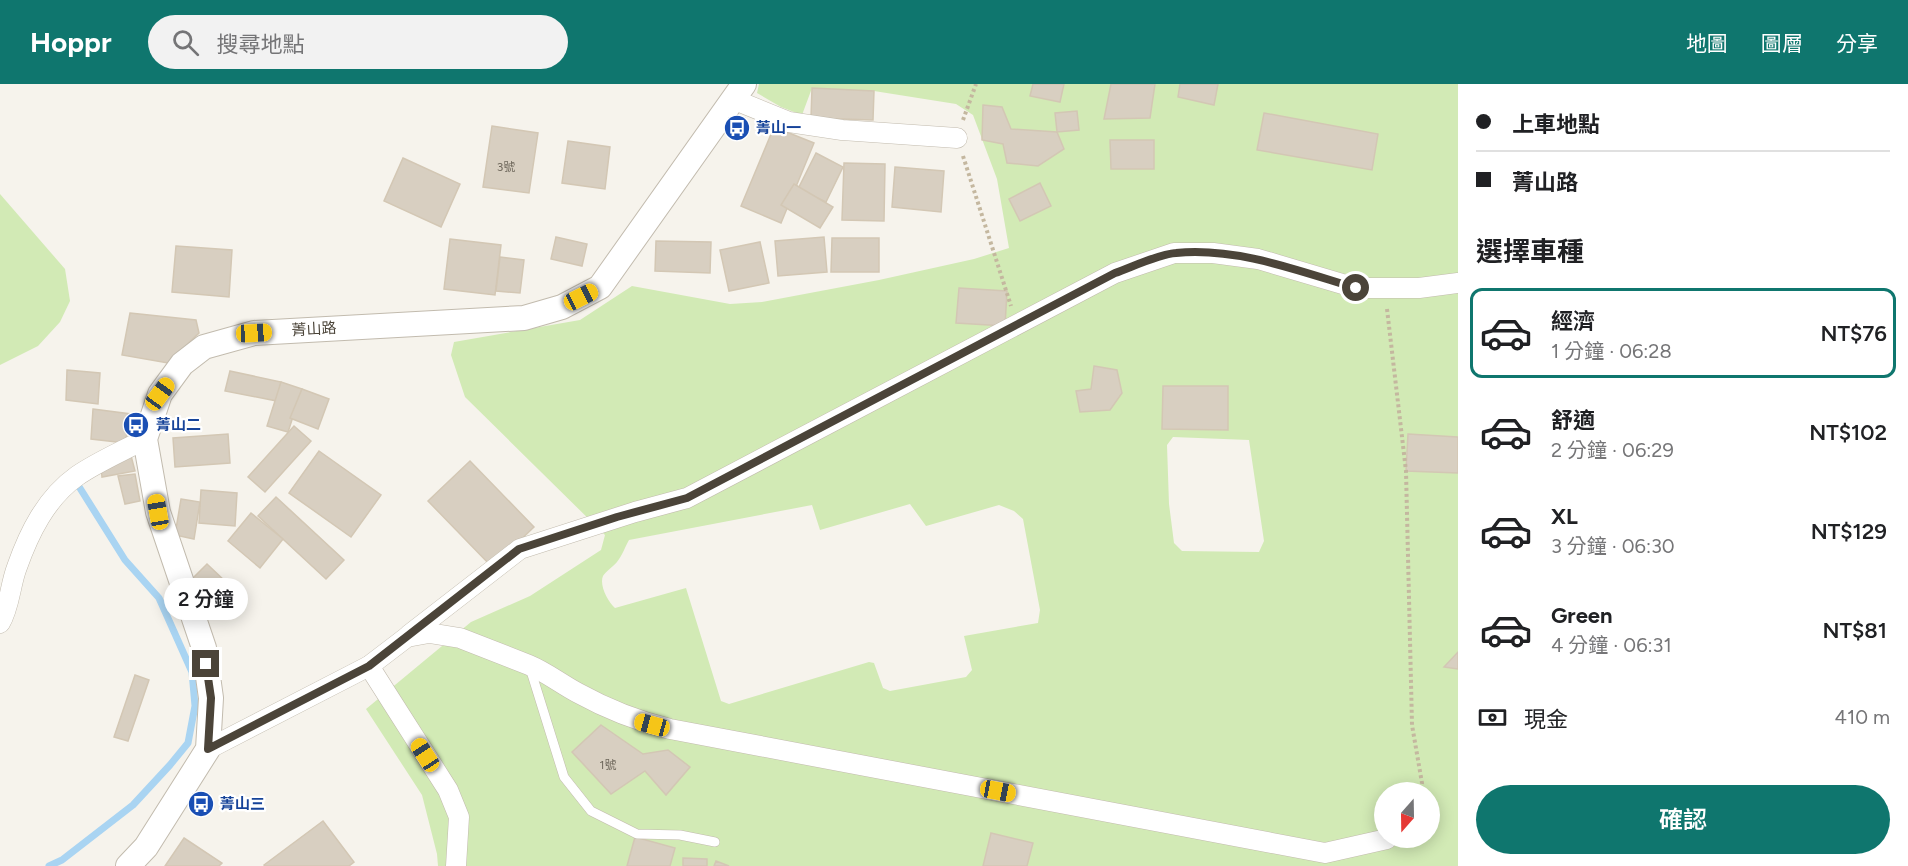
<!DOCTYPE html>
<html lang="zh-TW">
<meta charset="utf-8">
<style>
:root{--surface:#fff;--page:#f2f2f2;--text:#202124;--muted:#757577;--line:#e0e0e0;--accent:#0f766e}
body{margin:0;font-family:Figtree,"Noto Sans TC",sans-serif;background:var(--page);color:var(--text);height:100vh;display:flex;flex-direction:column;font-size:22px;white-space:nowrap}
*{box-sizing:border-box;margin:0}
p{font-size:20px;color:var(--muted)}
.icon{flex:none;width:33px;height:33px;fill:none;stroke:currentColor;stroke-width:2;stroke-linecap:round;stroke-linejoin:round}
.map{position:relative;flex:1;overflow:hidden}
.side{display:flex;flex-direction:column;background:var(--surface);width:450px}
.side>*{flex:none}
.top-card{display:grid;align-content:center;height:132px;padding:0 18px;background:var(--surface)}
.needle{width:39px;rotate:200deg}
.tools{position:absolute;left:1374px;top:698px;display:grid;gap:12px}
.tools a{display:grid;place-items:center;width:66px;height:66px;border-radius:50%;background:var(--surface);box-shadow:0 3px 15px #0003;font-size:30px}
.end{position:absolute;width:27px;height:27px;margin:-14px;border:8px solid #4b4439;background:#fff;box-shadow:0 0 0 3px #fff}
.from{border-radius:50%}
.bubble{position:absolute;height:42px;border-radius:21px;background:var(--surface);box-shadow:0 3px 15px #0003;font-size:20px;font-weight:600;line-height:42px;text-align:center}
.car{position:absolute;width:18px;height:36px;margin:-18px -9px;border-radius:8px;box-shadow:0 0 4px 2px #0007;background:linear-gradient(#f5c518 24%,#345 0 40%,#f5c518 0 76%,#345 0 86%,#f5c518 0)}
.top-card b{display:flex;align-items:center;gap:21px;height:57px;font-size:22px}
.top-card b+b{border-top:2px solid var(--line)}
.top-card i{width:15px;height:15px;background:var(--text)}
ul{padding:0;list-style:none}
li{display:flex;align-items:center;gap:18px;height:90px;margin:0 12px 9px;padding:0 6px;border:3px solid transparent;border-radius:12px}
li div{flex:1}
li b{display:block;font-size:22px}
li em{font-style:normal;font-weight:600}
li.active{border-color:var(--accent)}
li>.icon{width:54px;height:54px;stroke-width:1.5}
h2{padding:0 18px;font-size:27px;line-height:72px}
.pay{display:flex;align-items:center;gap:15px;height:66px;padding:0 18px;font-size:22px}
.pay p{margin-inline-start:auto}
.primary-button{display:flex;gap:12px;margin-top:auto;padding:12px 18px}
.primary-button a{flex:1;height:69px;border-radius:36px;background:var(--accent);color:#fff;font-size:24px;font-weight:600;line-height:69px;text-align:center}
header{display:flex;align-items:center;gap:36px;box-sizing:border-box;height:84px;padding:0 30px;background:var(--accent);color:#fff}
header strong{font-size:28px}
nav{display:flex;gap:33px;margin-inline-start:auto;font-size:21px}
.search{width:420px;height:54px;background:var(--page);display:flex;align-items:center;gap:15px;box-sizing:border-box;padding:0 21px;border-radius:33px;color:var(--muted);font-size:22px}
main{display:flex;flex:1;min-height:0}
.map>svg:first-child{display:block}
</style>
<header>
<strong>Hoppr</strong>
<div class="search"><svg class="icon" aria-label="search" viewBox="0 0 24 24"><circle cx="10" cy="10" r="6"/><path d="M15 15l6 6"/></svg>搜尋地點</div>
<nav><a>地圖</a><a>圖層</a><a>分享</a></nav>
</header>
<main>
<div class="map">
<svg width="1458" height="782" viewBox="0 0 1458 782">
<rect width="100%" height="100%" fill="#f6f3ec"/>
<!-- green -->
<g fill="#d2eab5" fill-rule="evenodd">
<path d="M759 0H1458V782H438L437 770 422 711 366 625 471 538 530 512 601 466 605 451 465 313 451 271 454 258 580 236 632 202 730 220 762 218 879 196 974 175 1009 164 997 95 973 31 956 20 874 7 812 4 802 31 781 23 757 9ZM1173 353 1249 356 1264 457 1259 468 1182 467 1174 459 1169 420 1167 361ZM910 420 926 442 999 421 1014 427 1023 435 1040 526 1038 539 964 552 972 586 966 593 890 607 883 604 874 579 869 578 729 620 721 617 686 504 615 524C608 518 599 501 603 492 606 487 613 483 617 478 622 472 625 463 629 456L812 421 820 446ZM1384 708H1430V753H1384Z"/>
<polygon points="0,110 65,185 70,217 60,238 38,262 0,281"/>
</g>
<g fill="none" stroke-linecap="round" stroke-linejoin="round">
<!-- stream -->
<polyline stroke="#a9d4f2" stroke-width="7" points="49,782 62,776 133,721 170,681 188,659 195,622 192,588 159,514 125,476 78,401"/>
</g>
<!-- building -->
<g fill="#d8cfc1" stroke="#d3c7b4" stroke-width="1.5">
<polygon points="1033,0 1064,0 1060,18 1030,12"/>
<polygon points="1111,0 1155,0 1150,34 1104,35"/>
<polygon points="1180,0 1218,0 1214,21 1178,13"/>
<polygon points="812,4 874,7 873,36 811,34"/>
<polygon points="983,21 1002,23 1011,45 1057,48 1064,65 1038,82 1007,79 1003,60 982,56"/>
<polygon points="1077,27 1079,46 1057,48 1055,29"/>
<polygon points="1264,29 1378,50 1372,86 1257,66"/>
<polygon points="492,42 538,49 529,109 483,103"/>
<polygon points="774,43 814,59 781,139 741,122"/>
<polygon points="1110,56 1154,56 1154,85 1111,85"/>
<polygon points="568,57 610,63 605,105 562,99"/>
<polygon points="816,69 843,83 826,118 798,105"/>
<polygon points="403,74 460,100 441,143 384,117"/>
<polygon points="844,79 885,80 884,137 842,136"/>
<polygon points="895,83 944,87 941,128 892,123"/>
<polygon points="1040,99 1051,122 1020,137 1009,115"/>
<polygon points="794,100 833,123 820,144 781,121"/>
<polygon points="556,153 587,160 582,182 551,175"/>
<polygon points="824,153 827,188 778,192 775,157"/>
<polygon points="832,154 879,154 879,188 831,188"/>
<polygon points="450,155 501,161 495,211 444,205"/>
<polygon points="656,157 711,158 710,189 655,187"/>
<polygon points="760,158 769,199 729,207 720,166"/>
<polygon points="176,162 232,166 229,213 172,208"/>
<polygon points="500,173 524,176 520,209 496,207"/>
<polygon points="959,204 1007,207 1005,242 956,239"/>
<polygon points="130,229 196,236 199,249 168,279 122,271"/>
<polygon points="1094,282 1117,286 1122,309 1110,326 1080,328 1076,307 1091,305"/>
<polygon points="67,286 100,289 98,320 66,316"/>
<polygon points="230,287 281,298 277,317 225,307"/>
<polygon points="281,298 302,305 288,348 267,342"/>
<polygon points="1163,302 1228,302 1228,346 1162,345"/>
<polygon points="302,305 329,315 318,345 290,334"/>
<polygon points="93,325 131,330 125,359 91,355"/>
<polygon points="294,342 311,357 265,408 248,393"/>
<polygon points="228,350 230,379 175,383 173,354"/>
<polygon points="1408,350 1458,353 1458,389 1406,387"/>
<polygon points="319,367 381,411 351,453 289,409"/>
<polygon points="130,368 135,387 102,393 101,384"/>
<polygon points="470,377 534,443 492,483 428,417"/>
<polygon points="135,390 140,417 125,420 118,392"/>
<polygon points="201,406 237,409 235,442 199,439"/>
<polygon points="276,413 344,476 326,495 258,432"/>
<polygon points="181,415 200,418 194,455 175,451"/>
<polygon points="251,429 283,455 260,484 228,457"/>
<polygon points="207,480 245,516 229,532 191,496"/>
<polygon points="1458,568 1458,585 1444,583"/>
<polygon points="135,591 149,596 128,657 114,653"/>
<polygon points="601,641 643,670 668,666 690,683 666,711 645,687 611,710 572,668"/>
<polygon points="323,737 354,778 349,782 265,782 264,781"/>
<polygon points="991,749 1033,759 1027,782 983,782"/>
<polygon points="635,753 675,764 670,782 627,782"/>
<polygon points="184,754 222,779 219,782 165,782"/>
<polygon points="683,774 707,775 707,782 683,782"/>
<polygon points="716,777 729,782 714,782"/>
</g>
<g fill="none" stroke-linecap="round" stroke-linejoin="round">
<!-- service casing -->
<g stroke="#c2bbae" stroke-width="10">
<polyline id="service" points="530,584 564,693 591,727 637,750 680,751 715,758"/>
</g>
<!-- minor casing -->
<g stroke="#c2bbae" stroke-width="21">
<g id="minor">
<polyline points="735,16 789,38 842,46 957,54"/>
<path d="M0 539C10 522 10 501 17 483 29 449 46 414 77 392 97 378 123 367 145 355"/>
<polyline points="409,551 520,465 635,428 687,414 1115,189 1174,169 1213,169 1258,175 1356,204 1419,204 1458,199"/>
<polyline points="369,582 448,706 459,733 456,782"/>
<path d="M208 665 369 582 407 553 429 549 460 554 529 581C546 588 561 600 578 609 607 625 637 637 670 645L1325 769 1387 755"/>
</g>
</g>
<!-- tertiary casing -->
<g stroke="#c2bbae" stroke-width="26">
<polyline id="tertiary" points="128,782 146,763 208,665 211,614 204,564 158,428 145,355 160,310 182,280 204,263 254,249 524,234 562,223 600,203 744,0"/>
</g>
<!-- path -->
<g stroke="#c4b79f" stroke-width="4" stroke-dasharray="3 3" stroke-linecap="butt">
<polyline points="963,36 976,0"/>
<polyline points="963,72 1011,222"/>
<polyline points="1387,225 1406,387 1412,641 1422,699 1420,708"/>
</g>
<!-- service -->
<use href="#service" stroke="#fff" stroke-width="9"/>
<!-- minor -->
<use href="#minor" stroke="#fff" stroke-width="20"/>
<!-- tertiary -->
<use href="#tertiary" stroke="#fff" stroke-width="24"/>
</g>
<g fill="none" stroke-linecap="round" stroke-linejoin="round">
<!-- route -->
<path stroke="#4b4439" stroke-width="8" d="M206 580 211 614 208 665 369 582 519 465 617 433 687 414 1115 189C1132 183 1159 170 1176 169 1237 163 1299 187 1356 204"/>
</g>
<!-- icons -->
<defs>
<g id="bus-disc" transform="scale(1.35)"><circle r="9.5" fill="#1a4fb4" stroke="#fff"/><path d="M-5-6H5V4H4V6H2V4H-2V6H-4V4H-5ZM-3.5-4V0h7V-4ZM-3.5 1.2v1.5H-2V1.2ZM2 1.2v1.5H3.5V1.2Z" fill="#fff"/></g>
</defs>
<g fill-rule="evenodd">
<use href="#bus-disc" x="737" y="44"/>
<use href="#bus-disc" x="136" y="341"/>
<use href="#bus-disc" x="201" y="720"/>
</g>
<g text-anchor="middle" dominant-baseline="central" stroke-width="4.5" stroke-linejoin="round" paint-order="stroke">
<!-- number labels -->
<g font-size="12" fill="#6e675b">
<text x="506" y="83">3號</text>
<text x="608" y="681">1號</text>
</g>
<!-- transit labels -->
<g font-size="15" font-weight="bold" fill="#164399" stroke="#fff" text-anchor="start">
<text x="756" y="44">菁山一</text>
<text x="156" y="341">菁山二</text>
<text x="220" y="720">菁山三</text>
</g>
<!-- street labels -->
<g font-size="15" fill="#4b4439" stroke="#fff">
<text transform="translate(314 245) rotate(-3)">菁山路</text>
</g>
</g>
</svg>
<div class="tools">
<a><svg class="needle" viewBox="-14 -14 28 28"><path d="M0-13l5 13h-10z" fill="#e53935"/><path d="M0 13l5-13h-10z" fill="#757577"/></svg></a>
</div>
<i class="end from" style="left:1356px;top:204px"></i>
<i class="end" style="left:206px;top:580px"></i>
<div class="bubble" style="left:164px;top:494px;width:84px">2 分鐘</div>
<i class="car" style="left:581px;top:213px;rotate:63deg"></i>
<i class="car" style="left:254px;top:249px;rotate:87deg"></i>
<i class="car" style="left:160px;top:310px;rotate:36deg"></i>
<i class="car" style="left:158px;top:428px;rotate:350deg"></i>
<i class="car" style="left:652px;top:641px;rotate:285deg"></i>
<i class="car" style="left:425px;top:671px;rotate:327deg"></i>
<i class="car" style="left:998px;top:707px;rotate:101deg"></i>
</div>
<section class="side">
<div class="top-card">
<b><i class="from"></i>上車地點</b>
<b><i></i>菁山路</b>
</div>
<h2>選擇車種</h2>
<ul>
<li class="active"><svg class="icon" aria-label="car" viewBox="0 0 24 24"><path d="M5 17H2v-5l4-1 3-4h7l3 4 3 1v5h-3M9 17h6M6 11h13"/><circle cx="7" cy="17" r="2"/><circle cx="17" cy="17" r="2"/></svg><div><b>經濟</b><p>1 分鐘 · 06:28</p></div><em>NT$76</em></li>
<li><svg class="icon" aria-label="car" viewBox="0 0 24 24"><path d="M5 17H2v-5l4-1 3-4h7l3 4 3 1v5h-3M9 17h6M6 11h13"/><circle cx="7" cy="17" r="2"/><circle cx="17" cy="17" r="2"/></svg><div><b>舒適</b><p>2 分鐘 · 06:29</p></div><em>NT$102</em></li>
<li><svg class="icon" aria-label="car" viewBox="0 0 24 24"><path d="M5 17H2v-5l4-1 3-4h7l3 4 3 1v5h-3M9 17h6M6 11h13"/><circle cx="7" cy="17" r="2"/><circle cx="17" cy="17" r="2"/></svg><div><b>XL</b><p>3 分鐘 · 06:30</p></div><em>NT$129</em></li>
<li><svg class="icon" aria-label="car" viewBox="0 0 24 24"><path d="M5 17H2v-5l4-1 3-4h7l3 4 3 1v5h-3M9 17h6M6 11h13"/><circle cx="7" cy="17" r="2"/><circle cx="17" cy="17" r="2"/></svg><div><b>Green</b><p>4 分鐘 · 06:31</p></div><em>NT$81</em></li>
</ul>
<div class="pay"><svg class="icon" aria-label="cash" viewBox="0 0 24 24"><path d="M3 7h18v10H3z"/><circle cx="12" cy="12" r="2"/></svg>現金<p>410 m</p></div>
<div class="primary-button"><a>確認</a></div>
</section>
</main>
